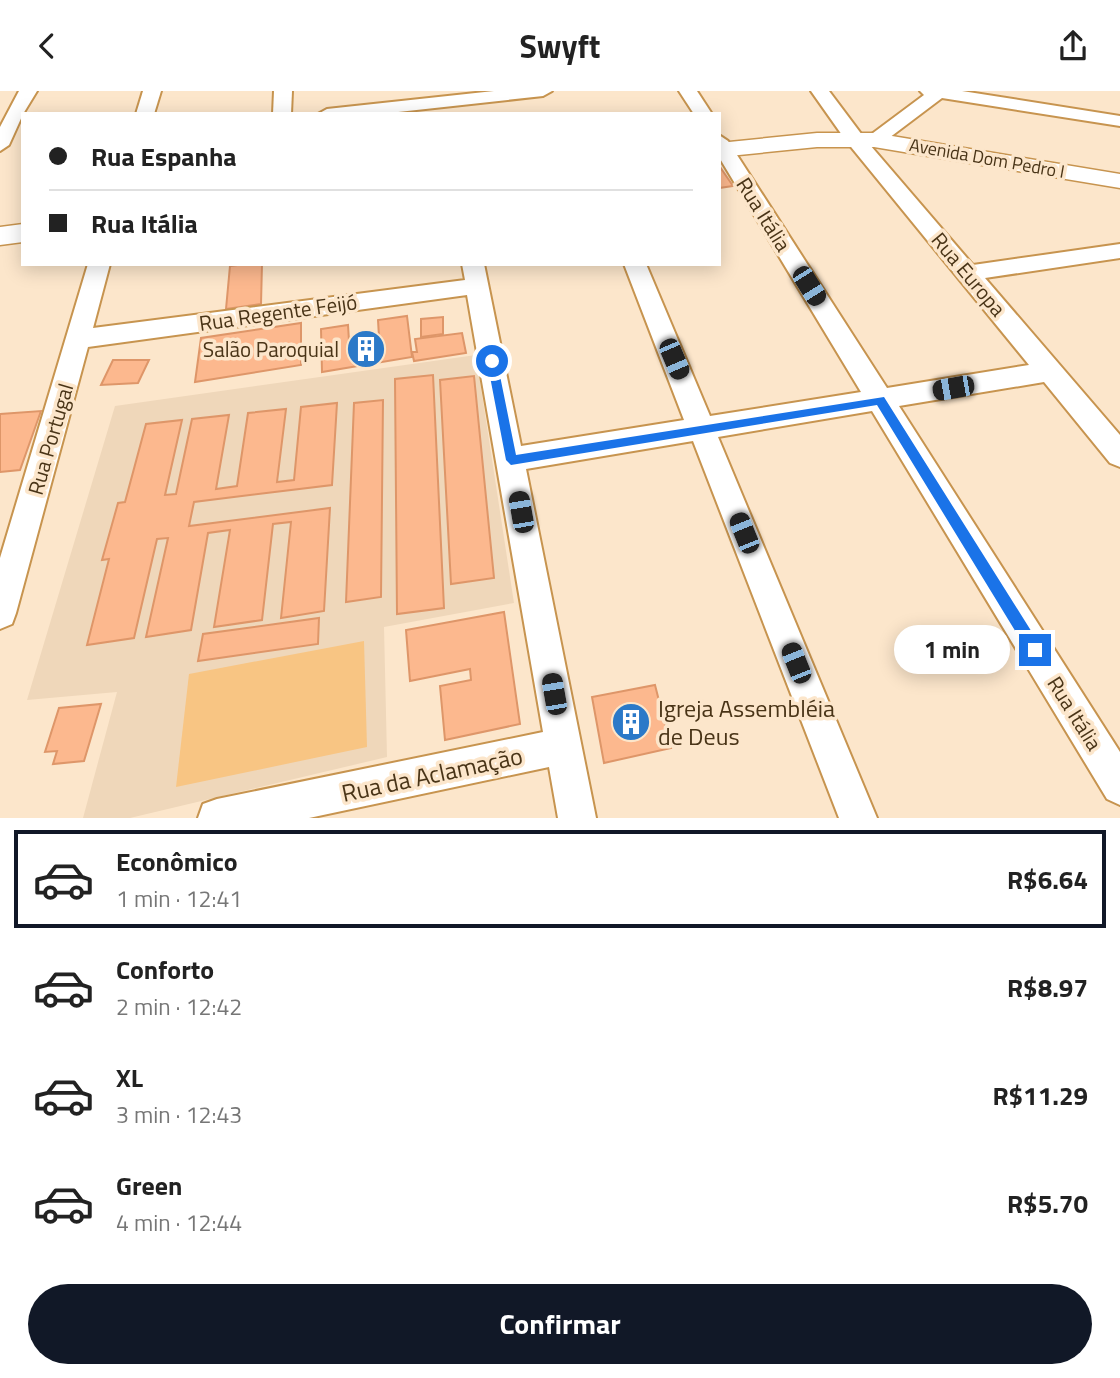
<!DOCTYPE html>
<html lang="pt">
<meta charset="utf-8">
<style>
:root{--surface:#fff;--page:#f2f2f2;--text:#222;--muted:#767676;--line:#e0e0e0;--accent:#111827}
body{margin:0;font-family:"Titillium Web",sans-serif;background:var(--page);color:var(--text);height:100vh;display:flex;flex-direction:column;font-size:26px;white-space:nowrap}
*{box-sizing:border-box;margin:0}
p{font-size:23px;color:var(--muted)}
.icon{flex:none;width:38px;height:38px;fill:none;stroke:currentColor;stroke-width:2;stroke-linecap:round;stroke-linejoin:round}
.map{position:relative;height:727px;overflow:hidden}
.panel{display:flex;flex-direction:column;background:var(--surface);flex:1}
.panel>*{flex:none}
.top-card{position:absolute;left:21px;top:21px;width:700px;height:154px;border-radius:0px;box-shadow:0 4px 18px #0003;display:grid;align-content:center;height:154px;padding:0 28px;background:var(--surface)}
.end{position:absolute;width:32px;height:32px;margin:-16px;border:9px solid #1a73e8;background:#fff;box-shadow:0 0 0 4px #fff}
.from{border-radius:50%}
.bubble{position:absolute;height:49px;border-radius:24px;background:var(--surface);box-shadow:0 4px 18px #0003;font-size:23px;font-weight:700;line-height:49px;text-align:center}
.car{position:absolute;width:21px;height:42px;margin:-21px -10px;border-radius:9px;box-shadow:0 0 5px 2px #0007;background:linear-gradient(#222 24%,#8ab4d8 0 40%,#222 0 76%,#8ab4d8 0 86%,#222 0)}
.top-card b{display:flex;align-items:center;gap:24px;height:66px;font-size:26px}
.top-card b+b{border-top:2px solid var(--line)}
.top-card i{width:18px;height:18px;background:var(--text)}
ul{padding:12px 0 0;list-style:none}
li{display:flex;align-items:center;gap:21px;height:98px;margin:0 14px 10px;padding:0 14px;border:4px solid transparent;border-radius:0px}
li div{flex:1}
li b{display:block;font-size:26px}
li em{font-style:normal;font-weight:700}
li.current{border-color:var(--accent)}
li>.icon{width:63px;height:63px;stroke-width:1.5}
.primary-button{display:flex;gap:14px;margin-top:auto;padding:14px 28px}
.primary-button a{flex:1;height:80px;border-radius:42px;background:var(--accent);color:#fff;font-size:28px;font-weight:700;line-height:80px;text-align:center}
header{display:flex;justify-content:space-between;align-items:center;height:91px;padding:0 28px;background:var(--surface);font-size:32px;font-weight:700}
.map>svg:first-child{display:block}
</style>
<header><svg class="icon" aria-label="back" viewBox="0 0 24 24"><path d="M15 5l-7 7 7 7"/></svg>Swyft<svg class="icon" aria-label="share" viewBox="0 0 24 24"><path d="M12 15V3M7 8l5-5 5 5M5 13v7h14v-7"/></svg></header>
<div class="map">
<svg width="1120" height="727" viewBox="0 0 1120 727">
<rect width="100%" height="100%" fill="#fce6cb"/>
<!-- built -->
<polygon fill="#efd7ba" points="476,264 514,512 384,536 387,666 130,727 83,727 117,601 27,609 115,315"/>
<!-- green -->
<polygon fill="#f8c583" points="364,550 367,656 176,696 189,583"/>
<!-- building -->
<g fill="#fcb88e" stroke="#de9669" stroke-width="2">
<polygon points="719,76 720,76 733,95 719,97"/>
<polygon points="245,173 262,173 261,213 226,218 230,175"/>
<polygon points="407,225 412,266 322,281 321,238 348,234 349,250 379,246 378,229"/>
<polygon points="443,226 443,243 421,246 421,228"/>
<polygon points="301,232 301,274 195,291 201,247"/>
<polygon points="462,242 466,262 414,270 412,261 417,261 415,248"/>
<polygon points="113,269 149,269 138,292 101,294"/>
<polygon points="433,284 444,517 397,523 395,288"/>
<polygon points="474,285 494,487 451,493 440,289"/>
<polygon points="383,309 381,506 346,511 354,312"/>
<polygon points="337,312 332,394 194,411 189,435 330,417 324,520 281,527 291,431 273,433 262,529 214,536 230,439 208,442 191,539 146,546 168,447 157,448 134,547 87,554 109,468 102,469 118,412 125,411 146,333 182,329 165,404 176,403 192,328 229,324 216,398 237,395 248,322 286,318 277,391 294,389 301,316"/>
<polygon points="41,320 20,379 0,381 0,323"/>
<polygon points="504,521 520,633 445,649 440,595 471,589 470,578 410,590 406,539"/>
<polygon points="319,527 318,553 198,570 203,543"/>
<polygon points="655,594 671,657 604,672 592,606"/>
<polygon points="101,613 84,670 53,673 57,660 45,661 59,617"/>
</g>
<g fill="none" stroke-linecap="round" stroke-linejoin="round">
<!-- minor casing -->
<g stroke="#c7944f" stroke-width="4">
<g id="minor">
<polygon points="19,0 37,0 23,23 9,54 0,60 0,36"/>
<polygon points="143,0 161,0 154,23 136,23"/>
<polygon points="274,0 292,0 291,23 273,23"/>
<polygon points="494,0 552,0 543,5 380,23 318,23 327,18"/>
<polygon points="679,0 697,0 712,23 694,23"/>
<polygon points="811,0 829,0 865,48 924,4 920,0 962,0 1120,25 1120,35 942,7 881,53 870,54 973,174 1120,153 1120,167 985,187 1120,344 1120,376 1110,372 1044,291 899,315 1120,661 1120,714 1107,708 872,320 718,346 877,727 839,727 693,350 526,378 596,727 558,727 549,676 309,727 198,727 203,713 217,708 543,641 467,204 88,256 16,522 12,533 0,538 0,467 88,173 110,173 93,237 465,189 462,173 484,173 521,355 684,329 624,173 646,173 710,325 861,301 719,66 719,44 728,50 887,297 1029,274 847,51"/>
</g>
</g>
<!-- tertiary casing -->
<g stroke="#c7944f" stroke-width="3">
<g id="tertiary">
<polygon points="817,42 874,42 1120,83 1120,97 874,56 817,56 719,66 719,52"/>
<polygon points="23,133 23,151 0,154 0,136"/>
</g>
</g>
<!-- minor -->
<use href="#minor" fill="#fff" fill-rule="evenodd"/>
<!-- tertiary -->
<use href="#tertiary" fill="#fff" fill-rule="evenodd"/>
</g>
<!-- route -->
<polygon fill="#1a73e8" points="492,266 497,270 516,364 884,306 1040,554 1040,564 1030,564 877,314 511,374 506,369 487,270"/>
<!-- icons -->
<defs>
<g id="building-disc" transform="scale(2.0125)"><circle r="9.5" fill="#2b79c8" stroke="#fce6cb"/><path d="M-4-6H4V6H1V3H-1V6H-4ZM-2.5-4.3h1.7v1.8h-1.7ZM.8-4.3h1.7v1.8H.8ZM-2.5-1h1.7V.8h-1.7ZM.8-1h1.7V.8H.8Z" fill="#fff"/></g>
</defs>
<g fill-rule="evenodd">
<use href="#building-disc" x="366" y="258"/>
<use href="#building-disc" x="631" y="631"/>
</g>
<g text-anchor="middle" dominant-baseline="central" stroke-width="7" stroke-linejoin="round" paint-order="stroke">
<!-- far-street labels -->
<g font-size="18" fill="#493417" stroke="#fce6cb">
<text transform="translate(987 67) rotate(10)">Avenida Dom Pedro I</text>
</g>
<!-- street labels -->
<g font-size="21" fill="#493417" stroke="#fce6cb">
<text transform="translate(764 123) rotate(58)">Rua Itália</text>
<text transform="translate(969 183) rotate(50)">Rua Europa</text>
<text transform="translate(278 221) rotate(-8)">Rua Regente Feijó</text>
<text transform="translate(50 348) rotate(-74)">Rua Portugal</text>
<text transform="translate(1075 622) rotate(58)">Rua Itália</text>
</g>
<!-- poi labels -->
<g font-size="21" fill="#493417" stroke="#fce6cb" text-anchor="end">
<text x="339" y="258">Salão Paroquial</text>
</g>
<!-- near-poi labels -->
<g font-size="24" fill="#493417" stroke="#fce6cb" text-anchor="start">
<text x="658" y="617">Igreja Assembléia<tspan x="658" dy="28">de Deus</tspan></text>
</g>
<!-- near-street labels -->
<g font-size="24" fill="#493417" stroke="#fce6cb">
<text transform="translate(432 683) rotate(-12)">Rua da Aclamação</text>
</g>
</g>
</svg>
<i class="end from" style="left:492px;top:270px"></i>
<i class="end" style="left:1035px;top:559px"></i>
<div class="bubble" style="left:894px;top:534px;width:116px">1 min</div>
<i class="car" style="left:809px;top:195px;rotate:148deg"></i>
<i class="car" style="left:674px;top:268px;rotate:157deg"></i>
<i class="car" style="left:953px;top:297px;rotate:260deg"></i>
<i class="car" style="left:521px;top:421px;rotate:350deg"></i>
<i class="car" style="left:744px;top:442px;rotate:338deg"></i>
<i class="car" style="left:796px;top:572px;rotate:338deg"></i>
<i class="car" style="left:554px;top:603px;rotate:350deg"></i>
<div class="top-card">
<b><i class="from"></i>Rua Espanha</b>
<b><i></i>Rua Itália</b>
</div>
</div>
<section class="panel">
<ul>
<li class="current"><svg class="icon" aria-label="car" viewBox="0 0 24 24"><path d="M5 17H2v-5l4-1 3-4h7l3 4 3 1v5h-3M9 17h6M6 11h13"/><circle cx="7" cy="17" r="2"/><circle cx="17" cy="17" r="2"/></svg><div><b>Econômico</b><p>1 min · 12:41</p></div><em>R$6.64</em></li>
<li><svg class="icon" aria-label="car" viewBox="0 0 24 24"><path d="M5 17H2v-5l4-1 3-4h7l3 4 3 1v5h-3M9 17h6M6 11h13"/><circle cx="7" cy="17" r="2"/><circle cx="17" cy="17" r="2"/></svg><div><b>Conforto</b><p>2 min · 12:42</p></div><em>R$8.97</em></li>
<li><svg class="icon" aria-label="car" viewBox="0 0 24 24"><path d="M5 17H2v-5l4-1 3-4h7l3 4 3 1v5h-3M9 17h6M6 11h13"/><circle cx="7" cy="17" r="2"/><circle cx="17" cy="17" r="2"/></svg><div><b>XL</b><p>3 min · 12:43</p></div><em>R$11.29</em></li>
<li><svg class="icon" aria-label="car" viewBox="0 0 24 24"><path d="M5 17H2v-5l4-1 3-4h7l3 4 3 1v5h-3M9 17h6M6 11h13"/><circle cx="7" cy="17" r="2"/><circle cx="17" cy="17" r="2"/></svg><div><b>Green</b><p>4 min · 12:44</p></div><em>R$5.70</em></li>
</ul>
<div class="primary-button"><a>Confirmar</a></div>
</section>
